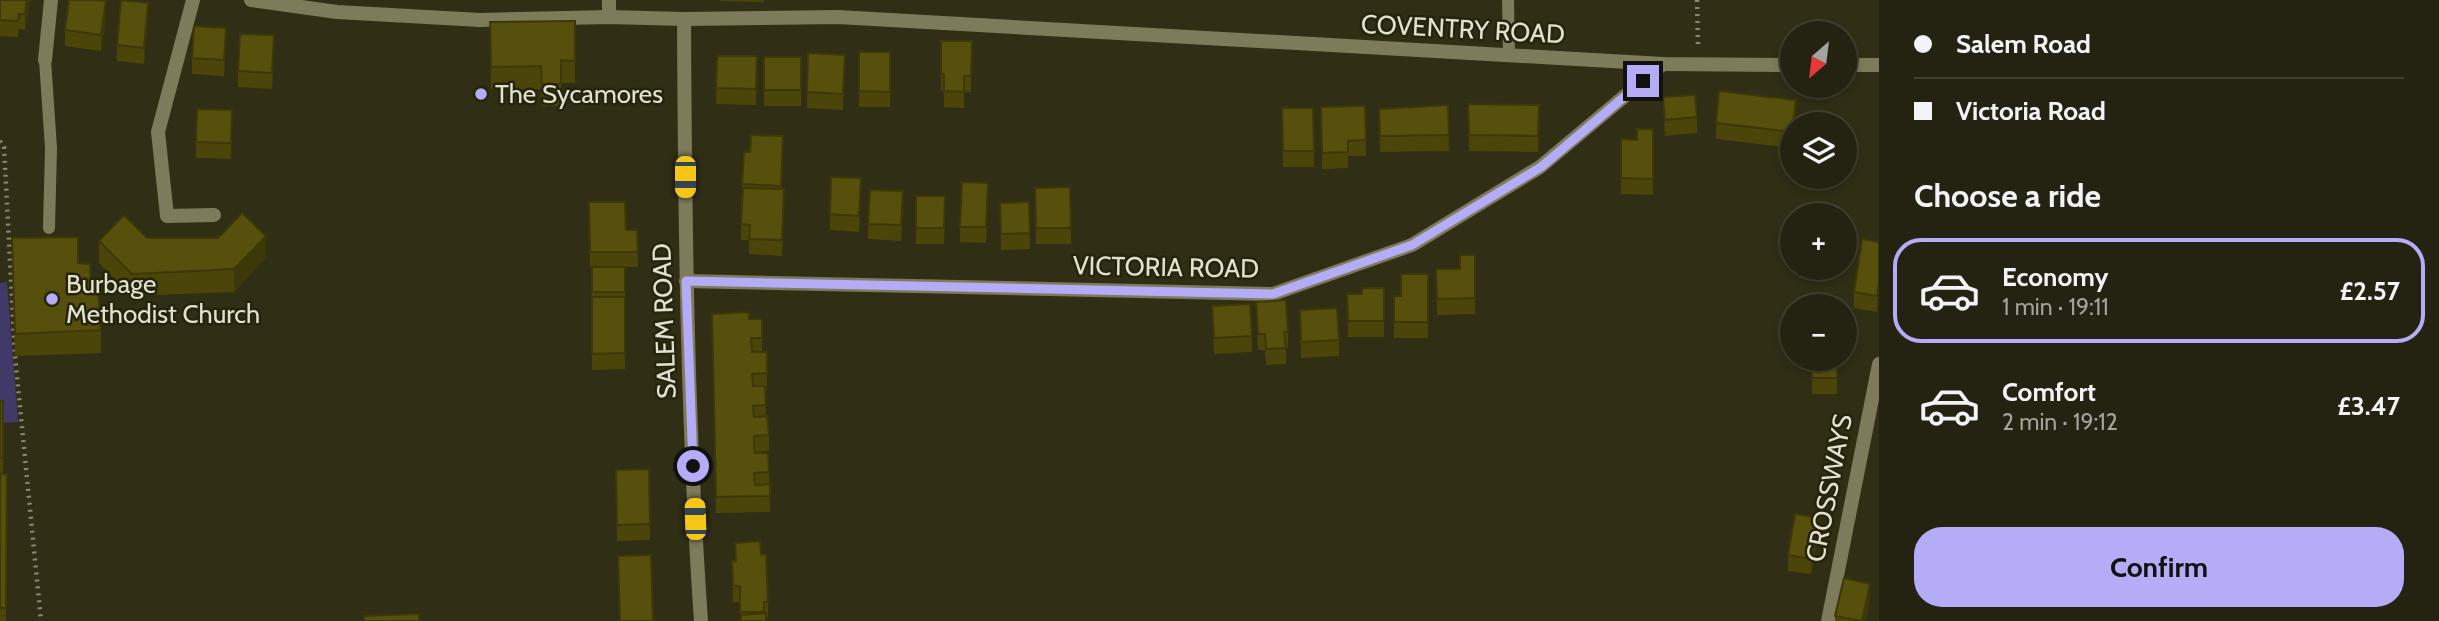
<!DOCTYPE html>
<meta charset="utf-8">
<style>
:root{--surface:#242210;--page:#2c2a19;--text:#f1f3f6;--muted:#a3a49f;--line:#413f30;--accent:#b5acf8}
body{margin:0;font-family:Cabin,sans-serif;background:var(--page);color:var(--text);height:100vh;display:flex;flex-direction:column;font-size:26px;white-space:nowrap}
*{box-sizing:border-box;margin:0}
p{font-size:23px;color:var(--muted)}
.icon{flex:none;width:38px;height:38px;fill:none;stroke:currentColor;stroke-width:2;stroke-linecap:round;stroke-linejoin:round}
.map{position:relative;flex:1;overflow:hidden}
.drawer{display:flex;flex-direction:column;background:var(--surface);width:560px}
.drawer>*{flex:none}
.top-card{display:grid;align-content:center;height:154px;padding:0 35px;background:var(--surface)}
.needle{width:46px;rotate:208deg}
.fabs{position:absolute;left:1780px;top:21px;display:grid;gap:14px}
.fabs a{display:grid;place-items:center;width:77px;height:77px;border-radius:50%;background:var(--surface);box-shadow:0 4px 10px #0003,0 0 0 2px var(--line);font-size:35px}
.end{position:absolute;width:32px;height:32px;margin:-16px;border:9px solid #b5acf8;background:#111;box-shadow:0 0 0 4px #111}
.from{border-radius:50%}
.car{position:absolute;width:21px;height:42px;margin:-21px -10px;border-radius:9px;box-shadow:0 0 5px 2px #0007;background:linear-gradient(#f5c518 24%,#345 0 40%,#f5c518 0 76%,#345 0 86%,#f5c518 0)}
.top-card b{display:flex;align-items:center;gap:24px;height:66px;font-size:26px}
.top-card b+b{border-top:2px solid var(--line)}
.top-card i{width:18px;height:18px;background:var(--text)}
ul{padding:0;list-style:none}
li{display:flex;align-items:center;gap:21px;height:105px;margin:0 14px 10px;padding:0 21px;border:4px solid transparent;border-radius:28px}
li div{flex:1}
li b{display:block;font-size:26px}
li em{font-style:normal;font-weight:800}
li.active{border-color:var(--accent)}
li>.icon{width:63px;height:63px;stroke-width:1.5}
h2{padding:0 35px;font-size:32px;line-height:84px}
.action{display:flex;gap:14px;margin-top:auto;padding:14px 35px}
.action a{flex:1;height:80px;border-radius:28px;background:var(--accent);color:#111;font-size:28px;font-weight:800;line-height:80px;text-align:center}
main{display:flex;flex:1;min-height:0}
.map>svg:first-child{display:block}
</style>
<main>
<div class="map">
<svg width="1879" height="621" viewBox="0 0 1879 621">
<rect width="100%" height="100%" fill="#302e15"/>
<!-- green -->
<polygon fill="#413a68" points="7,282 18,422 0,423 0,283"/>
<g fill="none" stroke-linecap="round" stroke-linejoin="round">
<!-- path -->
<g stroke="#8a8975" stroke-width="4.5" stroke-dasharray="2 5" stroke-linecap="butt">
<polyline points="1697,0 1698,45"/>
<polyline points="0,141 4,147 15,356 41,621"/>
</g>
<!-- service -->
<g stroke="#7e7b5a" stroke-width="12">
<polyline points="1508,0 1509,56"/>
<polyline points="45,60 51,148 49,228"/>
</g>
<!-- minor -->
<g stroke="#7e7b5a" stroke-width="14">
<polyline points="193,0 158,132 167,216 214,215"/>
<polyline points="251,0 337,12 480,20 609,17 684,19 838,17 1663,64 1792,65"/>
<polyline points="609,0 609,17"/>
<path d="M684 19C685 220 687 421 701 621"/>
<polyline points="45,60 51,0"/>
<polyline points="1844,65 1879,65"/>
<polyline points="686,281 1273,294 1412,245 1540,167 1663,64"/>
<polyline points="1828,621 1879,364"/>
</g>
</g>
<!-- wall -->
<g fill="#4b450a">
<polygon points="0,0 30,0 25,30 19,29 18,37 0,36"/>
<polygon points="720,0 764,0 764,2 720,1"/>
<polygon points="106,17 101,51 65,46 65,30"/>
<polygon points="148,19 144,64 117,61 117,45"/>
<polygon points="575,21 575,83 561,83 561,106 542,106 541,89 491,89 490,22"/>
<polygon points="941,41 972,41 971,92 964,92 964,108 944,107 944,90 941,90"/>
<polygon points="226,44 224,76 192,74 192,58"/>
<polygon points="274,51 272,89 238,87 238,71"/>
<rect x="859" y="52" width="31" height="55"/>
<polygon points="808,53 845,55 843,110 807,108"/>
<polygon points="717,56 757,56 756,105 716,104"/>
<rect x="764" y="57" width="37" height="49"/>
<polygon points="1663,97 1697,117 1697,133 1665,136"/>
<polygon points="1468,104 1539,121 1538,152 1469,151"/>
<polygon points="1448,105 1449,151 1380,152 1379,109"/>
<polygon points="1365,106 1366,156 1348,156 1348,168 1322,169 1321,107"/>
<polygon points="1282,108 1313,108 1314,167 1283,167"/>
<polygon points="232,110 231,159 196,158 196,142"/>
<polygon points="1796,116 1792,124 1792,148 1716,139 1716,123"/>
<polygon points="1653,129 1653,195 1621,194 1621,139 1637,140"/>
<polygon points="783,152 782,189 784,205 782,256 749,254 749,240 741,240 742,184"/>
<polygon points="831,177 861,194 859,232 830,230"/>
<polygon points="1070,187 1071,244 1036,244 1035,188"/>
<polygon points="916,196 945,196 944,244 916,244"/>
<polygon points="988,199 986,243 960,242 960,227"/>
<polygon points="589,202 626,230 637,230 638,267 625,267 625,369 592,370 592,267 590,267"/>
<polygon points="1029,202 1030,249 1001,250 1000,203"/>
<polygon points="903,207 901,241 868,239 868,224"/>
<polygon points="12,238 78,263 91,289 101,330 101,353 15,356"/>
<polygon points="147,238 266,258 234,292 132,296 99,263 99,241"/>
<polygon points="1879,242 1877,312 1854,308 1854,292"/>
<polygon points="1475,255 1475,314 1437,315 1436,269 1460,269"/>
<polygon points="1428,274 1428,338 1394,338 1394,296 1401,296"/>
<polygon points="1384,288 1384,337 1348,337 1347,294 1362,294"/>
<polygon points="1256,302 1288,332 1288,348 1286,348 1286,364 1266,365 1265,350 1258,350"/>
<polygon points="1212,306 1252,336 1252,352 1214,354"/>
<polygon points="1300,310 1339,340 1339,356 1301,358"/>
<polygon points="712,314 749,319 762,319 762,352 767,352 767,389 765,389 766,416 769,435 769,451 755,452 769,472 770,512 716,513"/>
<rect x="1812" y="359" width="25" height="35"/>
<polygon points="0,401 3,401 3,474 7,474 6,621 0,621"/>
<polygon points="649,469 650,540 617,541 616,470"/>
<polygon points="1819,534 1811,574 1788,571 1788,555"/>
<polygon points="735,543 761,555 768,602 768,618 766,618 766,621 740,621 740,602 733,602 732,561 735,561"/>
<polygon points="1870,600 1866,621 1835,621 1835,616"/>
</g>
<!-- shaded-wall -->
<g fill="#3d3808">
<polygon points="27,0 30,0 25,30 25,14"/>
<polygon points="106,1 106,17 101,51 101,35"/>
<polygon points="148,3 148,19 144,64 144,48"/>
<polygon points="226,28 226,44 224,76 224,60"/>
<polygon points="1796,100 1796,116 1795,124 1793,124"/>
<polygon points="266,236 266,258 234,292 234,269"/>
<polygon points="1879,282 1879,298 1877,312 1877,296"/>
<polygon points="1819,518 1819,534 1811,574 1811,559"/>
<polygon points="1870,584 1870,600 1866,621 1862,621"/>
</g>
<!-- building -->
<g fill="#57500c" stroke="#3d3808" stroke-width="2">
<polygon points="0,0 27,0 25,14 19,14 18,21 0,20"/>
<polygon points="69,0 97,0 106,1 101,35 65,30"/>
<polygon points="121,0 148,3 144,48 117,45"/>
<polygon points="575,21 575,61 561,60 561,84 542,84 541,66 491,67 490,22"/>
<polygon points="194,26 226,28 224,60 192,58"/>
<polygon points="240,34 274,35 272,73 238,71"/>
<polygon points="941,41 972,41 971,76 964,76 964,92 944,91 944,74 941,74"/>
<polygon points="859,52 890,52 890,92 859,91"/>
<polygon points="808,53 845,55 843,94 807,92"/>
<polygon points="717,56 757,56 756,89 716,88"/>
<rect x="764" y="57" width="37" height="33"/>
<polygon points="1719,91 1796,100 1793,124 1792,124 1792,132 1716,123"/>
<polygon points="1695,95 1697,117 1665,120 1663,97"/>
<polygon points="1468,104 1539,105 1538,136 1469,135"/>
<polygon points="1448,105 1449,135 1380,136 1379,109"/>
<polygon points="1365,106 1366,140 1348,141 1348,152 1322,153 1321,107"/>
<polygon points="1282,108 1313,108 1314,151 1283,151"/>
<polygon points="197,109 232,110 231,143 196,142"/>
<polygon points="1637,129 1653,129 1653,179 1621,178 1621,139 1637,140"/>
<polygon points="751,135 783,136 781,186 742,184 744,152 750,152"/>
<polygon points="831,177 861,178 859,216 830,214"/>
<polygon points="962,182 988,183 986,227 960,227"/>
<polygon points="1070,187 1071,228 1036,228 1035,188"/>
<polygon points="743,188 784,189 782,240 749,239 750,225 741,224"/>
<polygon points="870,190 903,191 901,225 868,224"/>
<polygon points="916,196 945,196 944,228 916,228"/>
<polygon points="589,202 625,202 626,230 637,230 638,252 590,252"/>
<polygon points="1029,202 1030,233 1001,234 1000,203"/>
<polygon points="242,213 266,236 234,269 132,274 99,241 124,215 147,238 218,238"/>
<polygon points="78,237 78,263 90,264 91,289 98,289 101,330 15,334 12,238"/>
<polygon points="1862,239 1879,242 1879,282 1877,296 1854,292"/>
<polygon points="1460,255 1475,255 1475,298 1437,299 1436,269 1460,269"/>
<rect x="592" y="267" width="33" height="25"/>
<polygon points="1401,274 1428,274 1428,322 1394,322 1394,296 1401,296"/>
<polygon points="1362,288 1384,288 1384,321 1348,321 1347,294 1362,294"/>
<polygon points="592,297 625,297 625,353 592,354"/>
<polygon points="1286,300 1288,332 1284,332 1286,348 1266,349 1265,334 1258,334 1256,302"/>
<polygon points="1250,304 1252,336 1214,338 1212,306"/>
<polygon points="1337,308 1339,340 1301,342 1300,310"/>
<polygon points="749,312 749,319 762,319 762,338 751,338 752,352 767,352 767,373 752,374 753,386 765,386 766,405 753,406 754,417 767,416 769,435 754,436 754,444 755,453 768,453 769,472 754,473 755,485 770,484 770,496 716,497 712,314"/>
<rect x="1812" y="359" width="25" height="19"/>
<rect x="0" y="401" width="3" height="57"/>
<polygon points="649,469 650,524 617,525 616,470"/>
<polygon points="0,474 7,474 6,608 0,608"/>
<polygon points="1795,514 1819,518 1811,559 1788,555"/>
<polygon points="760,541 761,555 766,554 768,602 764,602 764,612 740,612 740,586 733,586 732,561 736,561 735,543"/>
<polygon points="651,555 653,621 620,621 618,556"/>
<polygon points="1844,578 1870,584 1862,621 1835,616"/>
<polygon points="766,613 766,621 741,621 741,615"/>
<polygon points="419,614 419,621 364,621 364,616"/>
</g>
<g fill="none" stroke-linecap="round" stroke-linejoin="round">
<!-- route -->
<polyline stroke="#b5acf8" stroke-width="9" points="693,466 686,281 1273,294 1412,245 1541,167 1643,81"/>
</g>
<!-- markers -->
<g fill="#b5acf8" stroke="#26240b" stroke-width="2.5">
<circle cx="481" cy="94" r="7"/>
<circle cx="52" cy="299" r="7"/>
</g>
<g text-anchor="middle" dominant-baseline="central" stroke-width="5" stroke-linejoin="round" paint-order="stroke">
<!-- street labels -->
<g font-size="26" fill="#e1e0d1" stroke="#26240b">
<text transform="translate(1463 29) rotate(3)">COVENTRY ROAD</text>
<text transform="translate(1166 267) rotate(1)">VICTORIA ROAD</text>
<text transform="translate(664 321) rotate(-92)">SALEM ROAD</text>
<text transform="translate(1829 488) rotate(-79)">CROSSWAYS</text>
</g>
<!-- poi labels -->
<g font-size="26" fill="#e1e0d1" stroke="#26240b" text-anchor="start">
<text x="495" y="94">The Sycamores</text>
<text x="66" y="284">Burbage<tspan x="66" dy="30">Methodist Church</tspan></text>
</g>
</g>
</svg>
<div class="fabs">
<a><svg class="needle" viewBox="-14 -14 28 28"><path d="M0-13l5 13h-10z" fill="#e53935"/><path d="M0 13l5-13h-10z" fill="#a3a49f"/></svg></a>
<a><svg class="icon" aria-label="layers" viewBox="0 0 24 24"><path d="M12 4l9 5-9 5-9-5zM3 14l9 5 9-5"/></svg></a>
<a>+</a>
<a>−</a>
</div>
<i class="end from" style="left:693px;top:466px"></i>
<i class="end" style="left:1643px;top:81px"></i>
<i class="car" style="left:685px;top:177px;rotate:180deg"></i>
<i class="car" style="left:695px;top:519px;rotate:358deg"></i>
</div>
<section class="drawer">
<div class="top-card">
<b><i class="from"></i>Salem Road</b>
<b><i></i>Victoria Road</b>
</div>
<h2>Choose a ride</h2>
<ul>
<li class="active"><svg class="icon" aria-label="car" viewBox="0 0 24 24"><path d="M5 17H2v-5l4-1 3-4h7l3 4 3 1v5h-3M9 17h6M6 11h13"/><circle cx="7" cy="17" r="2"/><circle cx="17" cy="17" r="2"/></svg><div><b>Economy</b><p>1 min · 19:11</p></div><em>£2.57</em></li>
<li><svg class="icon" aria-label="car" viewBox="0 0 24 24"><path d="M5 17H2v-5l4-1 3-4h7l3 4 3 1v5h-3M9 17h6M6 11h13"/><circle cx="7" cy="17" r="2"/><circle cx="17" cy="17" r="2"/></svg><div><b>Comfort</b><p>2 min · 19:12</p></div><em>£3.47</em></li>
</ul>
<div class="action"><a>Confirm</a></div>
</section>
</main>
